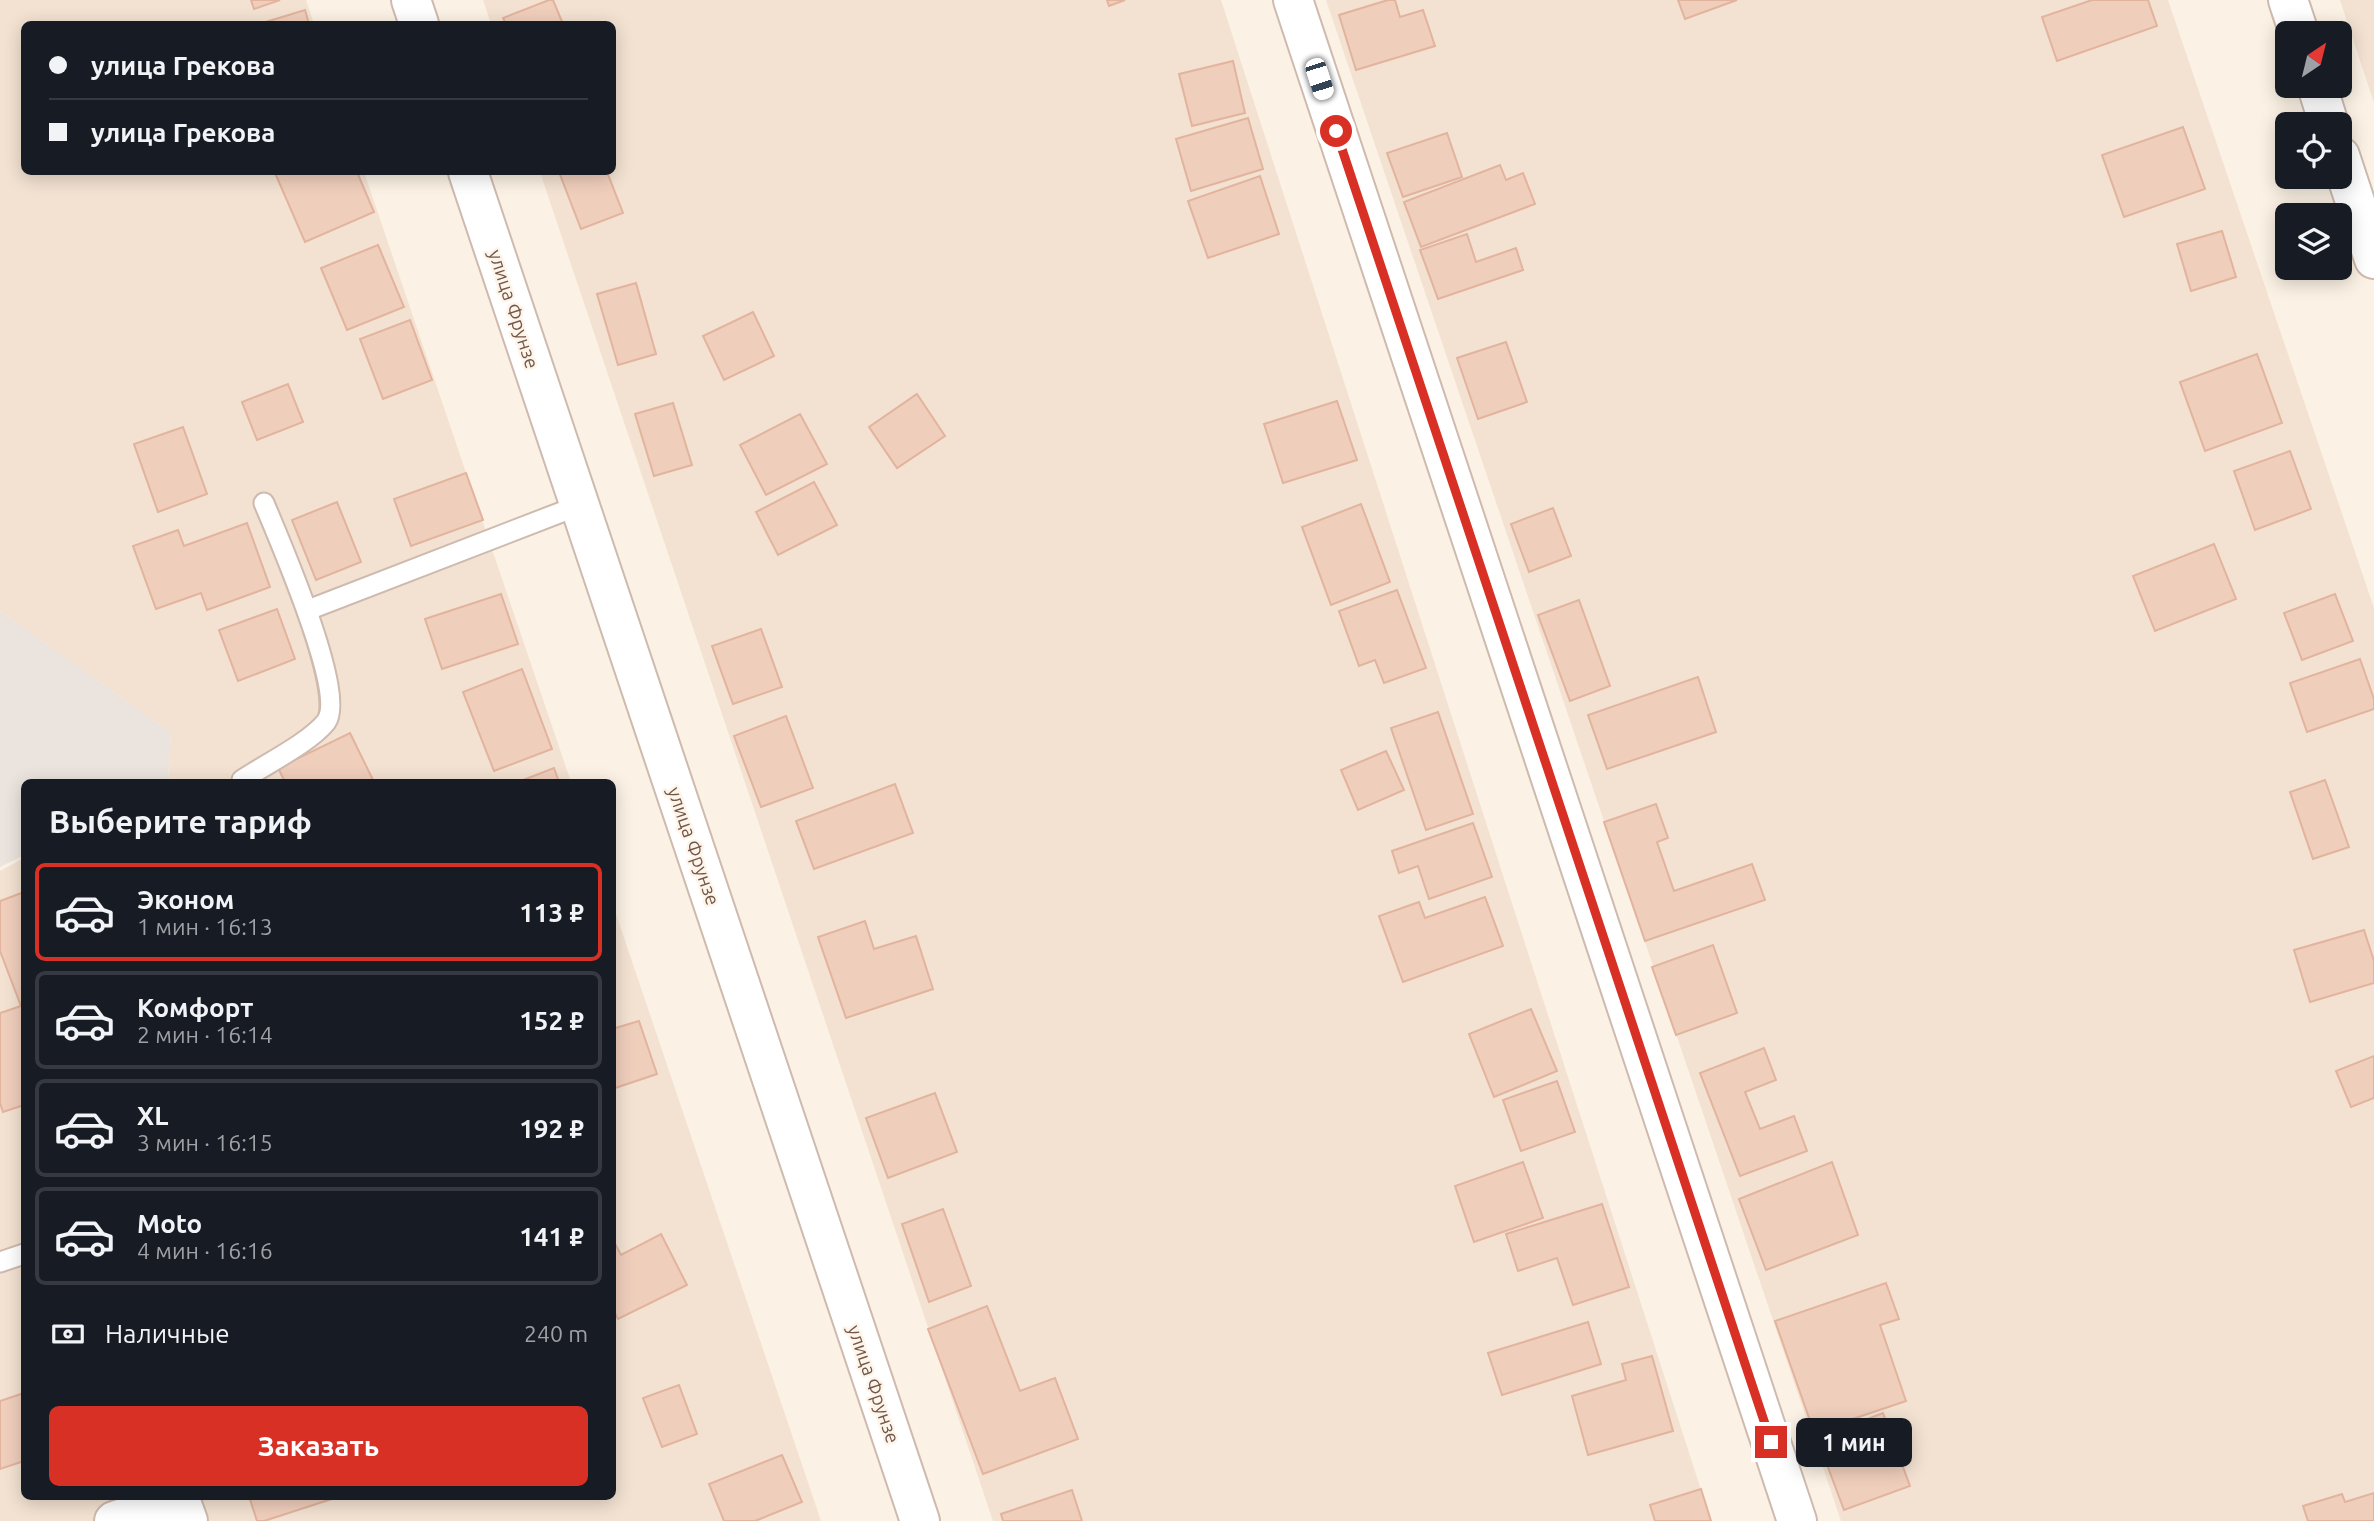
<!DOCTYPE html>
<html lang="ru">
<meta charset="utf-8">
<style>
:root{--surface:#171b24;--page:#20242c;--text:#f1f3f6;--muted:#9ea1a6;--line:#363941;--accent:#d93025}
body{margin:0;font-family:Ubuntu,sans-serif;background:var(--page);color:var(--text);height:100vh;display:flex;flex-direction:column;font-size:26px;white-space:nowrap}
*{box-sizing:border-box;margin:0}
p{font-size:23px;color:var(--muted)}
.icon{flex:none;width:38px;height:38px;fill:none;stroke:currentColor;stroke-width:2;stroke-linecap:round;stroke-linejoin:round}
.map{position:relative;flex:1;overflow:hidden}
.side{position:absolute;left:21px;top:779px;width:595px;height:721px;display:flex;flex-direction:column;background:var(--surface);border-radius:10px;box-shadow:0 4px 18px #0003}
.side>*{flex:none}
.banner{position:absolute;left:21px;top:21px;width:595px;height:154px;border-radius:10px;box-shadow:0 4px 18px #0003;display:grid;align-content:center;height:154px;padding:0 28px;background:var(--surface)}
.needle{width:46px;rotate:35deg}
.controls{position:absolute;left:2275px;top:21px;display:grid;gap:14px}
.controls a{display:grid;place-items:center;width:77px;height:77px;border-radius:10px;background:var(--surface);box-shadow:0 4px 18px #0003;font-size:35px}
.end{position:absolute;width:32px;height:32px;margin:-16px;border:9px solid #d93025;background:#fff;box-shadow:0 0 0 4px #fff}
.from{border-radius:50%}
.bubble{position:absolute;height:49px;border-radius:10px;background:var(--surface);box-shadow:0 4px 18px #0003;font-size:23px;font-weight:600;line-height:49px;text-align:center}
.car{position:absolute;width:21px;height:42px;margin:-21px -10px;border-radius:9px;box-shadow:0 0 5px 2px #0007;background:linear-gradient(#fff 24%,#345 0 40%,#fff 0 76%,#345 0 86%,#fff 0)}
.banner b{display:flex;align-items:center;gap:24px;height:66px;font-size:26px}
.banner b+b{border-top:2px solid var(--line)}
.banner i{width:18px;height:18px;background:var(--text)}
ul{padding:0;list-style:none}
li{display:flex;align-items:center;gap:21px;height:98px;margin:0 14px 10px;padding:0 14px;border:4px solid var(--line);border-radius:10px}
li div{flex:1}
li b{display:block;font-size:26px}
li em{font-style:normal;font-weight:600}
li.active{border-color:var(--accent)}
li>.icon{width:63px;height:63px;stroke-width:1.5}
h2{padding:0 28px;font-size:32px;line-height:84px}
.pay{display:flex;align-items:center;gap:18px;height:77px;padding:0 28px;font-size:26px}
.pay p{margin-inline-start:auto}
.primary-button{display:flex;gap:14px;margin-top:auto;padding:14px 28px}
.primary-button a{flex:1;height:80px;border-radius:10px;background:var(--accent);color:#fff;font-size:28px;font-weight:600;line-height:80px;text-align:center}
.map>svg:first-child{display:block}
</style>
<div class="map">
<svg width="2374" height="1521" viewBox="0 0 2374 1521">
<rect width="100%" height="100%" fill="#fbf1e4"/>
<!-- residential -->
<g fill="#f3e2d2">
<polygon points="0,0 306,0 314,24 24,24 24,172 364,172 571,782 168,782 171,733 0,611"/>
<polygon points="483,0 1221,0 1711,1521 993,1521 540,172 612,172 612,24 491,24"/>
<polygon points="1326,0 2168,0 2374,608 2374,1521 1841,1521"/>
<polygon points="2340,0 2374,0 2374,103"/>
<polygon points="24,858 24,1496 612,1496 613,905 821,1521 0,1521 0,871"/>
</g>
<!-- industrial -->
<polygon fill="#ebe4de" points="0,611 171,733 168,782 24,782 24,855 0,867"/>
<!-- building -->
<g fill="#f0cebc" stroke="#e2b39d" stroke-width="2">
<polygon points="251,0 280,0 254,9"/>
<polygon points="549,0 553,0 563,24 506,24 503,18"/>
<polygon points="1107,0 1125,0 1109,6"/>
<polygon points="1388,0 1395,0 1400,17 1423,10 1435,46 1356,70 1339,15"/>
<polygon points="1678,0 1737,0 1685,19"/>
<polygon points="2092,0 2148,0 2157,26 2057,61 2042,17"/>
<polygon points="305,10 309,24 259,24"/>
<polygon points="1233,61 1245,113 1192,126 1179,74"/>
<polygon points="1248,118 1263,169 1191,191 1176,139"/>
<polygon points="2183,127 2205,189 2124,217 2102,155"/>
<polygon points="1447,133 1462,177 1403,197 1387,153"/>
<polygon points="1500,165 1506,180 1523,173 1535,204 1421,247 1404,202"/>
<polygon points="357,172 374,212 305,242 275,173"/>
<polygon points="559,172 607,172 623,213 581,229"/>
<polygon points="1260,176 1279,234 1208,258 1188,201"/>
<polygon points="2222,231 2236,277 2191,291 2177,244"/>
<polygon points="1467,234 1476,262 1516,248 1523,270 1438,299 1420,250"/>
<polygon points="378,245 404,307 347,330 321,268"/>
<polygon points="636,283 656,354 618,365 597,294"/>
<polygon points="753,312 774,356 724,380 703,336"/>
<polygon points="410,320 432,380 383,399 360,339"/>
<polygon points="1506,342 1527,402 1478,419 1457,358"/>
<polygon points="2257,354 2282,423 2205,451 2180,382"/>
<polygon points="288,384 303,422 257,440 242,402"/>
<polygon points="917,394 945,436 897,468 869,427"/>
<polygon points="1337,401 1357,460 1283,483 1264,424"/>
<polygon points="673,403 692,465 654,476 635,414"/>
<polygon points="800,414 827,464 766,495 740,445"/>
<polygon points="183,427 207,494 158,512 134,444"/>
<polygon points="2290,451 2311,509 2255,530 2234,471"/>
<polygon points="466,473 483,520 411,546 394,499"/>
<polygon points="814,482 837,525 778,555 756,512"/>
<polygon points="337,502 361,562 316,580 292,520"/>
<polygon points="1361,504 1390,582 1331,605 1302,527"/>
<polygon points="1553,508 1571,556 1529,572 1511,524"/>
<polygon points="247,523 270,587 207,610 201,593 156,609 133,546 178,530 184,546"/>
<polygon points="2214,544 2236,599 2155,631 2133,576"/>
<polygon points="1397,590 1426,668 1384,683 1375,660 1359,666 1339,611"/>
<polygon points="501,594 518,644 442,669 425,619"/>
<polygon points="2335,594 2353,641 2302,660 2284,613"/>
<polygon points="1579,600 1610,686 1570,701 1538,615"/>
<polygon points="277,609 295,659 238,681 219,630"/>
<polygon points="761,629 782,687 733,704 712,646"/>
<polygon points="2360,659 2374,699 2374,709 2307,732 2290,683"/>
<polygon points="522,669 552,749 494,771 463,692"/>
<polygon points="1698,677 1716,732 1607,769 1588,715"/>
<polygon points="1438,712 1473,814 1426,830 1391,728"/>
<polygon points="786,716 813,788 761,807 734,736"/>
<polygon points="350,733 374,782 285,782 278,768"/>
<polygon points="1386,751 1404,790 1358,810 1341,770"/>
<polygon points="554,768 559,782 518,782"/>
<polygon points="2325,780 2349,847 2313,859 2290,792"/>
<polygon points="895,784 913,833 814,869 796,821"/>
<polygon points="1656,804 1668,838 1657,842 1674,891 1752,864 1765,900 1645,941 1604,822"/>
<polygon points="1473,823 1492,877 1429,899 1418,866 1399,873 1392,851"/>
<polygon points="24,892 24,1005 21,1006 0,951 0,901"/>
<polygon points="1485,897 1503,946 1403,982 1379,916 1419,902 1425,918"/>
<polygon points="865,921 874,949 916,936 933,989 846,1018 818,937"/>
<polygon points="2364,930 2374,961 2374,983 2310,1002 2294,950"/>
<polygon points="1713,945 1737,1013 1676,1035 1652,967"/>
<polygon points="24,1005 24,1105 3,1112 0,1103 0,1013"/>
<polygon points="1531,1009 1557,1071 1494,1097 1469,1034"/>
<polygon points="639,1021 657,1074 612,1089 612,1029"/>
<polygon points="1764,1048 1776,1080 1745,1092 1760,1129 1794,1116 1807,1151 1740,1176 1700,1073"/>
<polygon points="2374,1056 2374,1098 2351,1107 2336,1071"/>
<polygon points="1557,1081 1575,1132 1521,1151 1503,1100"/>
<polygon points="935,1093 957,1152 888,1178 866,1118"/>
<polygon points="1523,1162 1543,1218 1474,1242 1455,1186"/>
<polygon points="1832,1162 1858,1235 1766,1270 1739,1199"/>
<polygon points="1602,1204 1629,1287 1573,1305 1557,1258 1518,1271 1506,1234"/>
<polygon points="943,1209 971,1286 929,1302 902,1224"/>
<polygon points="661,1234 687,1285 618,1319 612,1308 612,1238 621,1255"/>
<polygon points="1886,1283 1899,1319 1880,1325 1906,1401 1814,1432 1775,1321"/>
<polygon points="987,1306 1020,1391 1055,1378 1078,1439 983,1474 928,1329"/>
<polygon points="1588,1322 1601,1364 1502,1395 1488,1353"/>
<polygon points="1652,1356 1673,1431 1588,1455 1572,1396 1626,1380 1622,1364"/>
<polygon points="679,1385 697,1434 662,1447 643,1398"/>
<polygon points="24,1393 24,1461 0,1469 0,1401"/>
<polygon points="1883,1413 1910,1486 1844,1510 1817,1438"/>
<polygon points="782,1455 802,1502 755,1521 724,1521 709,1484"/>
<polygon points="1701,1489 1711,1521 1655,1521 1650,1505"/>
<polygon points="1072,1490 1082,1521 1003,1521 1001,1514"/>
<polygon points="2374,1493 2374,1521 2308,1521 2303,1506 2342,1494 2345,1502"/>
<polygon points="249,1496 341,1496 264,1521 257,1521"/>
</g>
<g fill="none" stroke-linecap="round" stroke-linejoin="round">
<!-- service casing -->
<g stroke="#cebaae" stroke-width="23">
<g id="service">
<polyline points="308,610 580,505"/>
<path d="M242 780C266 764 309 743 326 722 347 694 278 537 264 503"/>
<polyline points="0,1262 24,1254"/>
</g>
</g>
<!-- minor casing -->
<g stroke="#cebaae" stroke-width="42">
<g id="minor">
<polyline points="1293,0 1797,1521"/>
<polyline points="2288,0 2299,33"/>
<polyline points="2317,86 2329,124"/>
<polyline points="2340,156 2374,259"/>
<polyline points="114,1521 180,1499 188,1521"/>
</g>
</g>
<!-- tertiary casing -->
<g stroke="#cebaae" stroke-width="42">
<g id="tertiary">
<polyline points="411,0 419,24"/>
<polyline points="468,172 920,1521"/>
</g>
</g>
<!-- service -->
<use href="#service" stroke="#fff" stroke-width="19"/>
<!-- minor -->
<use href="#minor" stroke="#fff" stroke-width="38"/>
<!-- tertiary -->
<use href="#tertiary" stroke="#fff" stroke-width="38"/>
</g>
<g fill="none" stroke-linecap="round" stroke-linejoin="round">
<!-- route -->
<polyline stroke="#d93025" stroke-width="9" points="1336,131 1771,1442"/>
</g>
<g text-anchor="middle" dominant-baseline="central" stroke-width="5" stroke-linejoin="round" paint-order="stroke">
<!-- street labels -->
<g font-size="19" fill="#73564a" stroke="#fef5ea">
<text transform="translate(514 309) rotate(72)">улица Фрунзе</text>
<text transform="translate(694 846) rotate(71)">улица Фрунзе</text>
<text transform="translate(874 1384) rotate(71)">улица Фрунзе</text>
</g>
</g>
</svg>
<div class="controls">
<a><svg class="needle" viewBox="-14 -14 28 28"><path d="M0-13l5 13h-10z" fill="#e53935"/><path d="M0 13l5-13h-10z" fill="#9ea1a6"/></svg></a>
<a><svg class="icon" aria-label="locate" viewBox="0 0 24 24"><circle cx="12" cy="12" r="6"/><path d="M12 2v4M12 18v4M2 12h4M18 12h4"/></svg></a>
<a><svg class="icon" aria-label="layers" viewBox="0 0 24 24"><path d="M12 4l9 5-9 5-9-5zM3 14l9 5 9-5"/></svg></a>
</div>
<i class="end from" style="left:1336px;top:131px"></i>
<i class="end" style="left:1771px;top:1442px"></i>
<div class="bubble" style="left:1796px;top:1418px;width:116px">1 мин</div>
<i class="car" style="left:1319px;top:79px;rotate:162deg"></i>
<div class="banner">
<b><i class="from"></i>улица Грекова</b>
<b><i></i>улица Грекова</b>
</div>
<section class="side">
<h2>Выберите тариф</h2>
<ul>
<li class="active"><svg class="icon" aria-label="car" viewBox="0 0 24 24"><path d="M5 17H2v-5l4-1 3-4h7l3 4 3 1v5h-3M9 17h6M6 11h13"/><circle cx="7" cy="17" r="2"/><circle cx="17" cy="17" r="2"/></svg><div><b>Эконом</b><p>1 мин · 16:13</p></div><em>113 ₽</em></li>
<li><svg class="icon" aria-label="car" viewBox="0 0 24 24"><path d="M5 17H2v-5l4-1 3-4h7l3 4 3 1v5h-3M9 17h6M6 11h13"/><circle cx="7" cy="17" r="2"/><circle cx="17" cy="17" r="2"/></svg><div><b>Комфорт</b><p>2 мин · 16:14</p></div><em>152 ₽</em></li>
<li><svg class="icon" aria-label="car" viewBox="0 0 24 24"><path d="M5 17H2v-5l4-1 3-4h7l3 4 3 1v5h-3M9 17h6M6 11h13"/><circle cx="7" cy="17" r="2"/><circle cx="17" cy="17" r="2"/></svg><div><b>XL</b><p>3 мин · 16:15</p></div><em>192 ₽</em></li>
<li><svg class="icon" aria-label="car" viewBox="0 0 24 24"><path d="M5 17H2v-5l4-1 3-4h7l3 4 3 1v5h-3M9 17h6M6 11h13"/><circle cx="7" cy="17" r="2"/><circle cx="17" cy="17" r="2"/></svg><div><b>Moto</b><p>4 мин · 16:16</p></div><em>141 ₽</em></li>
</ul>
<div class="pay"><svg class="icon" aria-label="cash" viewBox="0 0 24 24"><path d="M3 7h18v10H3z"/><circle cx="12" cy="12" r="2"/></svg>Наличные<p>240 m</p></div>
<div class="primary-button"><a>Заказать</a></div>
</section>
</div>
